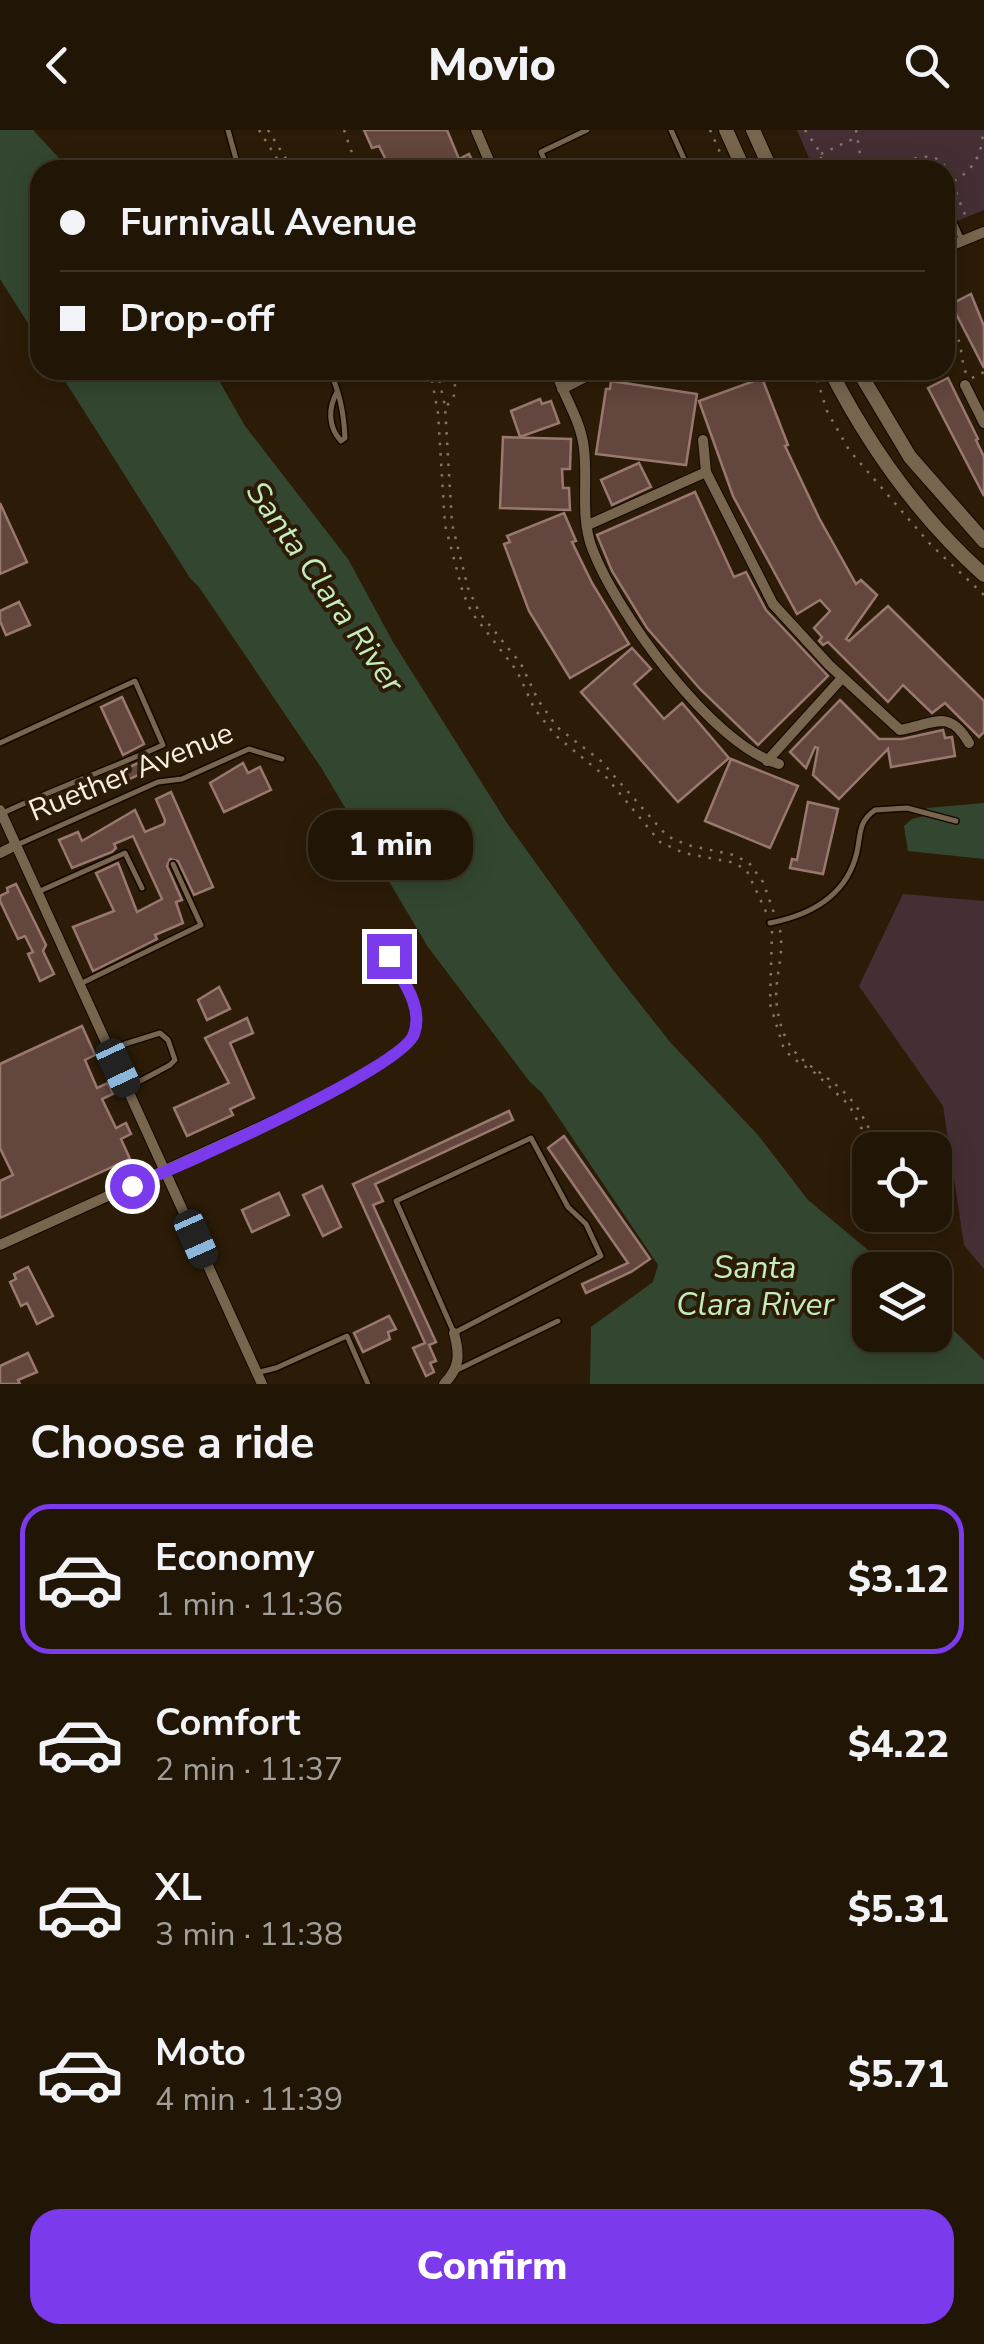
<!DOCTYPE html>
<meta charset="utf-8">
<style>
:root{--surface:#211505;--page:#291e0f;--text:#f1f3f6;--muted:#a29f9a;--line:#3e3427;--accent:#7c3aed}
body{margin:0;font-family:"Nunito Sans",sans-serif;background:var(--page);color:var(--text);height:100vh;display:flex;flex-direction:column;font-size:38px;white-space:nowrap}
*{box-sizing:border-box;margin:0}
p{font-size:32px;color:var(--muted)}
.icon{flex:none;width:55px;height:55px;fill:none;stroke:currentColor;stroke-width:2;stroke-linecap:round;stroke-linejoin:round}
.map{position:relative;height:1254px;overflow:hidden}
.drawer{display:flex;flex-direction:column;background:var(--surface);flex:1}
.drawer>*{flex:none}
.guide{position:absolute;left:30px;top:30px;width:925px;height:220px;border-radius:30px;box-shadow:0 5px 25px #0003,0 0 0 2px var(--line);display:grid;align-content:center;height:220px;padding:0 30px;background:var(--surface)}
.tools{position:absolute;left:852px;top:1002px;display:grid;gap:20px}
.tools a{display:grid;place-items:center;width:100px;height:100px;border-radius:20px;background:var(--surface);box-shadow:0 5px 25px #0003,0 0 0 2px var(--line);font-size:50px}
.end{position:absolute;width:45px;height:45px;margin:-22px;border:12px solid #7c3aed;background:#fff;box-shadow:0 0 0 5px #fff}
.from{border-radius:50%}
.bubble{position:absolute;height:70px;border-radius:30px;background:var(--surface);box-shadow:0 5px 25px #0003,0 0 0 2px var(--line);font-size:32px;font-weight:800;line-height:70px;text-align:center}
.car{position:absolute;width:30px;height:60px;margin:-30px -15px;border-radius:12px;box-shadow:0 0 8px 2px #0007;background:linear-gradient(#222 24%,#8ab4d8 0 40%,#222 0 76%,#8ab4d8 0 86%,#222 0)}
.guide b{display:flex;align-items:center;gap:35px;height:95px;font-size:38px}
.guide b+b{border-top:2px solid var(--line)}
.guide i{width:25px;height:25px;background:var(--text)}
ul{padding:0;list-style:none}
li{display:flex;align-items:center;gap:30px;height:150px;margin:0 20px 15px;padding:0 10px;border:5px solid transparent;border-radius:30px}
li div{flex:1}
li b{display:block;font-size:38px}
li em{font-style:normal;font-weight:800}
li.on{border-color:var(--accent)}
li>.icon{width:90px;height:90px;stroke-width:1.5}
h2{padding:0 30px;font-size:45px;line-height:120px}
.button{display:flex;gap:20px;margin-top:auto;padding:20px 30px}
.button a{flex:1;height:115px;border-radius:30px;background:var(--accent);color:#fff;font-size:40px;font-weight:800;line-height:115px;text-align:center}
header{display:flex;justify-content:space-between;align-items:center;height:130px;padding:0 30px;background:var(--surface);font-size:45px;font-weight:800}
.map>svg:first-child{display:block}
</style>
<header><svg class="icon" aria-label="back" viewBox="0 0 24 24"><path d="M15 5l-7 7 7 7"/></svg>Movio<svg class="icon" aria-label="search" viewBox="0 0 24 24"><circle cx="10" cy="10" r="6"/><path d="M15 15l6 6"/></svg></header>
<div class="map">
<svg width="984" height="1254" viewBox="0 0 984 1254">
<rect width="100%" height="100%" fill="#2c1c07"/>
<!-- green -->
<g fill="#452f34">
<polygon points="797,0 984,0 984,80 945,96 945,40 814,40"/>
<polygon points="903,764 984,771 984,1139 964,1115 943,976 859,856"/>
</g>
<!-- water -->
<g fill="#334730">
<polygon points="0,0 33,0 70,40 40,40 40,212 0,149"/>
<polygon points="58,240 213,240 245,296 348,429 393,512 507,693 610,836 670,912 758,1005 808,1070 892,1140 870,1140 870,1205 935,1205 935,1182 984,1230 984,1254 590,1254 591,1197 653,1152 658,1135 542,963 530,952 428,817 322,639 199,457 190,448"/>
<polygon points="984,673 984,729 908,721 904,696 912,689 924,686 927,678"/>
</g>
<!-- building -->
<g fill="#63463e" stroke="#98786f" stroke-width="2.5">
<polygon points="364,0 447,0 459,29 469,24 477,40 391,40 379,16 372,18"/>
<polygon points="971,164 984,196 984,238 951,174"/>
<polygon points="762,248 788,315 785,316 819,388 856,454 861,450 877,465 846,509 849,511 888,476 984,571 984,602 979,607 945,573 932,583 903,555 888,572 828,512 823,515 819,511 822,507 814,498 830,481 820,470 797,484 733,366 699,271"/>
<polygon points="948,248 978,309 976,310 984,327 984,366 928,258"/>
<polygon points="611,251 697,264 686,335 596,324 606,259 610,259"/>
<polygon points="540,269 542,274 551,271 559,293 520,307 511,281"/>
<polygon points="503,307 571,309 570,339 562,339 563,358 569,358 570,380 500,378"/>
<polygon points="639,333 651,357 612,375 601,350"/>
<polygon points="695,362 734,447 746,442 766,480 828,546 758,615 700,559 647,498 612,441 597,405"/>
<polygon points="0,373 27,432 0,444"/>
<polygon points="564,383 576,411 572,412 592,453 629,514 570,548 529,481 504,414 510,412 507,406"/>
<polygon points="19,472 30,495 6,505 0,491 0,481"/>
<polygon points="632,518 651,539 634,554 664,589 682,573 729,628 678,672 581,562"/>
<polygon points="122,567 144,614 123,625 101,577"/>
<polygon points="840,570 879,609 902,609 943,600 945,608 952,607 955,626 891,637 888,619 839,669 813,645 818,618 815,617 806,638 790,622"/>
<polygon points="731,629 798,656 770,718 705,691"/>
<polygon points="138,633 143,643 61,680 57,671"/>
<polygon points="243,633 248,643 260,637 271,660 224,682 210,653"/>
<polygon points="171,662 213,757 194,765 178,731 170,729 167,736 182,770 176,772 183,793 155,805 157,809 93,841 73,797 114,781 96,743 118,733 137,782 162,769 133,706 114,714 116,718 112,722 72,738 59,710 78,702 82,711 135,680 145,702 164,694 165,690 156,669"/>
<polygon points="808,672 838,679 823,744 790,738 792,729 797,730"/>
<polygon points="16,754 46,815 43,821 54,844 40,851 28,824 33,822 25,806 18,809 0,771 0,766 8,762 7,758"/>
<polygon points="219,857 230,879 207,890 198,870"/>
<polygon points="247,888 253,903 230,913 254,968 230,979 233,985 187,1006 174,978 229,953 205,908"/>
<polygon points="82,896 95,925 85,930 97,958 108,953 113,964 102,969 116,998 126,993 131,1004 121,1009 130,1029 0,1088 0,1051 13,1045 0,1018 0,934"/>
<polygon points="509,981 513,990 375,1054 383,1071 373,1075 436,1212 429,1215 436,1231 430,1233 434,1242 426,1246 413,1218 425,1213 353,1054"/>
<polygon points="564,1006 650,1129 631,1142 586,1163 582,1154 628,1133 548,1018"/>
<polygon points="322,1056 341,1097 323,1106 303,1065"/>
<polygon points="279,1063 289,1085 252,1102 242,1080"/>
<polygon points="28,1137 53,1186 37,1194 27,1173 21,1176 10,1152 16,1149 14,1144"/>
<polygon points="389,1186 396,1199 388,1202 390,1209 363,1222 354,1203"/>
<polygon points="28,1223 37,1242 18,1250 20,1254 0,1254 0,1236"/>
</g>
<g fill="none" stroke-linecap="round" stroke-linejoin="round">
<!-- lane casing -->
<g stroke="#130600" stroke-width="8">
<g id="lane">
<polyline points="228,0 239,40"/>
<polyline points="671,0 689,40"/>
<polyline points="549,40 541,22 587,0"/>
<polyline points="945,73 962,110"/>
<path d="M329 240C340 261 344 285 345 308L341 311C328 297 328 278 337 262"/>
<path d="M0 613 135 551 163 615C110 639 56 658 3 683"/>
<polyline points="19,714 158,652 182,649 249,619 282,629"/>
<polyline points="40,761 125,723 142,758"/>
<path d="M770 793C811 785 847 765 857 722 861 704 858 692 875 680L907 678 956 691"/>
<polyline points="82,853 201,795 173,734"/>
<polyline points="109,919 160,903 168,910 175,930 170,935 127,958"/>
<path d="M313 973C339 947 418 933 418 889 419 868 399 844 389 826"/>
<polygon points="531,1008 568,1077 586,1094 601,1126 454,1203 396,1071"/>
<polyline points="457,1240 558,1191"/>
<polyline points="260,1242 276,1238 347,1206 368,1254"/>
</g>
</g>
<!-- street casing -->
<g stroke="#130600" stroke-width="12">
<g id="street">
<polyline points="476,0 493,40"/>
<polyline points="945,118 984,102"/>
<path d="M555 240C564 267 581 290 584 319 588 351 580 386 592 418 616 482 712 615 779 634"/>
<polyline points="965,255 984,293"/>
<polyline points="562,259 599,240"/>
<path d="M703 310 706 342 773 474 829 535 900 600C934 594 949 578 969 613"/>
<polyline points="588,395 706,342"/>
<polyline points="767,631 842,548"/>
<polyline points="0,680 262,1254"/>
<polyline points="0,723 16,715"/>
<polyline points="0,1115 313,973"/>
<path d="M444 1254C460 1237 460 1225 454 1203"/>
</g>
</g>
<!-- secondary casing -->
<g stroke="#130600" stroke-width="16">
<g id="secondary">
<polyline points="726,0 744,40"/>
<polyline points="753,0 771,40"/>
<path d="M830 240C870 318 919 387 984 445"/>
<polyline points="858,240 910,327 984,411"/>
</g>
</g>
<!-- path -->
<g stroke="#857765" stroke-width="2.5" stroke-dasharray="2.5 8" stroke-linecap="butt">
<polyline points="259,0 284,40"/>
<polyline points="268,0 293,40"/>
<polyline points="344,0 358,40"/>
<polyline points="710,0 728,40"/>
<polyline points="805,0 820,22 823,40"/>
<polyline points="856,0 860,23 867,40"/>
<polyline points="821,24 855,8"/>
<path d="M885 40C955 7 943 40 968 91"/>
<path d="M945 56C971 43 982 29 983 0"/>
<polyline points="945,100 945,101"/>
<path d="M945 194C966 206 958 227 967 245"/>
<polyline points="430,240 438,283 445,395 463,463 472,483 517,541 534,578 555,605 607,648 660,712 684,723 735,733 747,741 767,784"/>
<polyline points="437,240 445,276 452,394 468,458 479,482 521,534 538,570 557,597 601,631 667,706 687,715 734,725 749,733 763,752 774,783"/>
<polyline points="814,240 827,281 849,320 931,415 984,465"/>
<polyline points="972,248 984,242"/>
<path d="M447 275C458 268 455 252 453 240"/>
<path d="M780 800C785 826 773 851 777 877 786 940 823 932 856 976 868 993 868 1003 886 1020"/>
<polyline points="772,801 770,874 783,916 791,927 815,943 849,975 864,1003 880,1020"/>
</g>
<!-- lane -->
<use href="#lane" stroke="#78654e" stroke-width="5"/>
<!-- street -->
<use href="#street" stroke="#78654e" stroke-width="10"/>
<!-- secondary -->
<use href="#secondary" stroke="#78654e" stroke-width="14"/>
</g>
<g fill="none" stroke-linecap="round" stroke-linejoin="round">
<!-- route -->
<path stroke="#7c3aed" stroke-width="12" d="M132 1056C177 1037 403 938 414 904 424 876 402 850 389 826"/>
</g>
<g text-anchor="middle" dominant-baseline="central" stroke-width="8" stroke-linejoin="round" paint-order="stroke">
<!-- street labels -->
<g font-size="30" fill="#f9eee1" stroke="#2c1c07">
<text transform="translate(131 642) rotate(-22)">Ruether Avenue</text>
</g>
<!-- water labels -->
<g font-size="32" font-style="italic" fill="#c4edbe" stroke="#2c1c07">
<text transform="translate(325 457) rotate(55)">Santa Clara River</text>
<text x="755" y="1137">Santa<tspan x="755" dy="37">Clara River</tspan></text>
</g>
</g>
</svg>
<div class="tools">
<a><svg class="icon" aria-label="locate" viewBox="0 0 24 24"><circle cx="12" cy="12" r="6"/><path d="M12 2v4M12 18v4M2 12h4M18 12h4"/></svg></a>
<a><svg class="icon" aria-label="layers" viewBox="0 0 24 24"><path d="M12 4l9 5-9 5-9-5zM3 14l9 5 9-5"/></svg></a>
</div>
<i class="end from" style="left:132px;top:1056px"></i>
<i class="end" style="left:389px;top:826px"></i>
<div class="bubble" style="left:308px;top:680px;width:165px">1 min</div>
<i class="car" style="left:118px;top:938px;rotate:155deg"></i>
<i class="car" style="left:196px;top:1109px;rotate:156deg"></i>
<div class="guide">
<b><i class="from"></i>Furnivall Avenue</b>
<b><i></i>Drop-off</b>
</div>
</div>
<section class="drawer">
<h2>Choose a ride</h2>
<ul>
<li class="on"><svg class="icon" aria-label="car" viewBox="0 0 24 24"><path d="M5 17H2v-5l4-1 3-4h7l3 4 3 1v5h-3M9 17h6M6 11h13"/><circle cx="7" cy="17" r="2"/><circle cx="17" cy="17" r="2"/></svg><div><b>Economy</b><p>1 min · 11:36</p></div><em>$3.12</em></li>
<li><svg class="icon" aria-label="car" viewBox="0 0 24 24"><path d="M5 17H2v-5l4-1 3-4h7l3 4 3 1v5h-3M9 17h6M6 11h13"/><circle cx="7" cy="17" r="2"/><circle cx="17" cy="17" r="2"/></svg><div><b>Comfort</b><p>2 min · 11:37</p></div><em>$4.22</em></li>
<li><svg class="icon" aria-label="car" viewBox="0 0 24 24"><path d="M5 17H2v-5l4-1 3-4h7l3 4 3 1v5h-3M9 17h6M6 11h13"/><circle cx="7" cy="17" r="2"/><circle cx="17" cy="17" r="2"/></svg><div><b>XL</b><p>3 min · 11:38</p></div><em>$5.31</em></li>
<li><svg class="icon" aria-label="car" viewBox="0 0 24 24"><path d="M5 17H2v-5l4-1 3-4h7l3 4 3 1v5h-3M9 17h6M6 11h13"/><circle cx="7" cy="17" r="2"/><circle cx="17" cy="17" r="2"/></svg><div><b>Moto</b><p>4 min · 11:39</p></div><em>$5.71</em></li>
</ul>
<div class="button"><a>Confirm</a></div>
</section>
